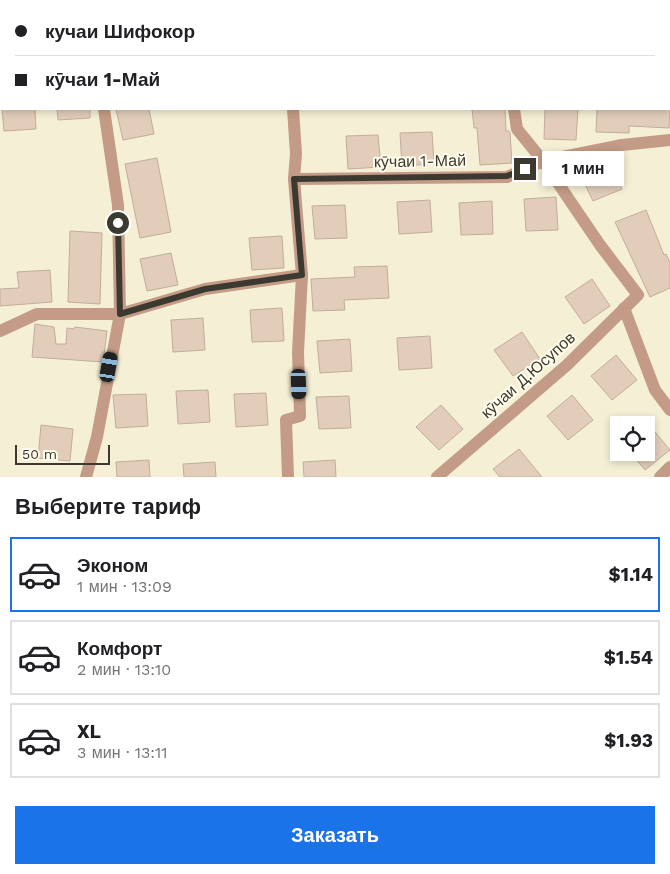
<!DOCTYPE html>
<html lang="ru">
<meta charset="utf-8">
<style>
:root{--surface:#fff;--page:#f6f6f6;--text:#202124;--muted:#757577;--line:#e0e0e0;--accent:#1a73e8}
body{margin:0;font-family:"Work Sans",sans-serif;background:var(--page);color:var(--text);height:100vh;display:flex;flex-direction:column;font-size:19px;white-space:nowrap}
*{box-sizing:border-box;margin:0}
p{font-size:16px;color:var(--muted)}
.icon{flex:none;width:28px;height:28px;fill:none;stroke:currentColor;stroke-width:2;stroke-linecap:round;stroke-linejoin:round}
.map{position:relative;height:477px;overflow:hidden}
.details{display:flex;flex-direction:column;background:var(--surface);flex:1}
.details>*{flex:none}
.top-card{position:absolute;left:0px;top:0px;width:670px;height:110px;box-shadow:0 2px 8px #0003;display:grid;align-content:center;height:110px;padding:0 15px;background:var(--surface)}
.tools{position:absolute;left:610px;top:416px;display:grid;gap:10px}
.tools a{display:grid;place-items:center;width:45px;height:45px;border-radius:0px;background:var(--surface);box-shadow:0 2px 8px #0003;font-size:25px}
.scale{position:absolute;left:15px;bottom:12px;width:95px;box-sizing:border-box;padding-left:5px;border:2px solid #3c3a30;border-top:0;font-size:14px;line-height:18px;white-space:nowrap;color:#3c3a30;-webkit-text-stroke:4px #fffcec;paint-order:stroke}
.end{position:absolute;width:22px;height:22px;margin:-11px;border:6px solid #3c3a30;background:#fff;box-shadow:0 0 0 2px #fff}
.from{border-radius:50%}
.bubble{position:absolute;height:35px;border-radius:0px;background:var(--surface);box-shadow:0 2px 8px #0003;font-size:16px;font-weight:700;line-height:35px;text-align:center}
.car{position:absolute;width:15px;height:30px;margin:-15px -8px;border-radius:6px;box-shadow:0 0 4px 1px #0007;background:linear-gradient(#222 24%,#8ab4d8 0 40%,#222 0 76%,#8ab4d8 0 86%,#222 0)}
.top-card b{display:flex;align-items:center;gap:18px;height:48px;font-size:19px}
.top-card b+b{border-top:1px solid var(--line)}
.top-card i{width:12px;height:12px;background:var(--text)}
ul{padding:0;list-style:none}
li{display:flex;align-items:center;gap:15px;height:75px;margin:0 10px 8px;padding:0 5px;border:2px solid var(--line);border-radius:0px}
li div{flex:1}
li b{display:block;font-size:19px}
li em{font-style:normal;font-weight:700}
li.current{border-color:var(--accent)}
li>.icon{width:45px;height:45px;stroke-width:1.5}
h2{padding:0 15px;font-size:22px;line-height:60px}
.action{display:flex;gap:10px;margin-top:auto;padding:10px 15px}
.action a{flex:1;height:58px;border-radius:0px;background:var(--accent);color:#fff;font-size:20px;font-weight:700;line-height:58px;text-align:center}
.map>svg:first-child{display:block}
</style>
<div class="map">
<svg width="670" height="477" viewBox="0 0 670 477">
<rect width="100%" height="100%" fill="#f4efd5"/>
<!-- building -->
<g fill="#e1cdba" stroke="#c1ad9b">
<polygon points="2,109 35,109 36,129 4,131"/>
<polygon points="57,109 90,109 90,118 58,120"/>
<polygon points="116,109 149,109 154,134 123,140"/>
<polygon points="472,109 505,109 506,131 509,131 510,133 512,163 480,165 477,128 474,128"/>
<polygon points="545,109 578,109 576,140 544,139"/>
<polygon points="597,109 670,109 669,128 629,126 629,133 596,132"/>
<polygon points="432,132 434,164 402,166 400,133"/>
<polygon points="378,135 381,167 348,169 346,136"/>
<polygon points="157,158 171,232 140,238 125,164"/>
<polygon points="609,159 622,189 593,201 579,172"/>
<polygon points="556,197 558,230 526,231 524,199"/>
<polygon points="430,200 432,232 399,234 397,202"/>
<polygon points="492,201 493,234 461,235 459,203"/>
<polygon points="345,205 347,238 315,239 312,206"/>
<polygon points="646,210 664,255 666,254 670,263 670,288 650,297 615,222"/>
<polygon points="70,231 102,233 100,304 68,302"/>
<polygon points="282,236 284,268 252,270 249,238"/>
<polygon points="171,253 178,285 147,291 140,259"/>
<polygon points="387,266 389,298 344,300 345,310 313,311 311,279 355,277 354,267"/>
<polygon points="50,270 52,302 0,306 0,289 19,288 17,272"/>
<polygon points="592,279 610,306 584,324 565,297"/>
<polygon points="282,308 284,341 252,342 250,310"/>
<polygon points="203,318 205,350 173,352 171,320"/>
<polygon points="35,324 54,327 56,344 66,344 67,328 74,329 75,327 107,331 103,362 32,357"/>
<polygon points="522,332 540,359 513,376 494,350"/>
<polygon points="430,336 432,368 399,370 397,338"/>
<polygon points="350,339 352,371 320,373 317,341"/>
<polygon points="616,355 637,380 612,400 591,376"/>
<polygon points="208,390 210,422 178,424 176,391"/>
<polygon points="266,393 268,425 236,427 234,394"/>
<polygon points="146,394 148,426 116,428 113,395"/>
<polygon points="572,395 593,420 568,440 547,416"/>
<polygon points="349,396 351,428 319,429 316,397"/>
<polygon points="441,405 463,429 439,450 416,427"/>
<polygon points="646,421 670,450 645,470 630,452 646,452"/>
<polygon points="41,425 73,429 70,461 38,458"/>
<polygon points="519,449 542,477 500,477 493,469"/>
<polygon points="149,460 150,477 117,477 116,462"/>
<polygon points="335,460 336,477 304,477 303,462"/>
<polygon points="215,462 216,477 184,477 183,464"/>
</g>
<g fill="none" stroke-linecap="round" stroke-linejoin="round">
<!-- minor -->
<g stroke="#c39b86" stroke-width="12">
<polyline points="293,1 293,0"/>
<polyline points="490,1 490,0"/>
<polyline points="0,86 1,86"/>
<polyline points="294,179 507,177 543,161 622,145 670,140"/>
<polyline points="624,308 655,390 670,410"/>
<polyline points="0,331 37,314 120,314 205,289 302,275"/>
<polyline points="288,477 286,420 300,416 298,352 302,275 294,179 296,154 293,109"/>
<polyline points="437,477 567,365 638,295 600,245 543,161 517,129 514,109"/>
<polyline points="660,477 670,467"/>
</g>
<!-- tertiary -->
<g stroke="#c39b86" stroke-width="12">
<polyline points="114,1 114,0"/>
<polyline points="86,477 97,437 120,314 118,205 104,109"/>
</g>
</g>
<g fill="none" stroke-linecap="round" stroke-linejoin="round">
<!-- route -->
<polyline stroke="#3c3a30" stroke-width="6" points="118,223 120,314 205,289 302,275 294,179 507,176 525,169"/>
</g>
<g text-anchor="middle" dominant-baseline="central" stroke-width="4" stroke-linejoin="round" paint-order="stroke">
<!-- street labels -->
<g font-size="16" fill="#3c3a30" stroke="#fffcec">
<text transform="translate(420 161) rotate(-1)">кӯчаи 1-Май</text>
<text transform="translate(528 375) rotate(-42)">кӯчаи Д.Юсупов</text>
</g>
</g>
</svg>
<div class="tools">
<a><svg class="icon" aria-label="locate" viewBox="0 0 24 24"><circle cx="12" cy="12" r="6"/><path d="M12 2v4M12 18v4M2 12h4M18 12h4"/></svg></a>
</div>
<div class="scale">50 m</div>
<i class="end from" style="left:118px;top:223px"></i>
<i class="end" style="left:525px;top:169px"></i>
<div class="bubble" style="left:542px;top:151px;width:82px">1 мин</div>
<i class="car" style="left:109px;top:367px;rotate:10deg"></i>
<i class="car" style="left:299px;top:384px;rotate:178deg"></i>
<div class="top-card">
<b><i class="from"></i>кучаи Шифокор</b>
<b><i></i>кӯчаи 1-Май</b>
</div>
</div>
<section class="details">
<h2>Выберите тариф</h2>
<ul>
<li class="current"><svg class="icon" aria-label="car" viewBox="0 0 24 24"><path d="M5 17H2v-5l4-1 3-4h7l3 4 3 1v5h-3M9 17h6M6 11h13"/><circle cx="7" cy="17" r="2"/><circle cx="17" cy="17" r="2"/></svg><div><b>Эконом</b><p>1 мин · 13:09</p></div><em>$1.14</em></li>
<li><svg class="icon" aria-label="car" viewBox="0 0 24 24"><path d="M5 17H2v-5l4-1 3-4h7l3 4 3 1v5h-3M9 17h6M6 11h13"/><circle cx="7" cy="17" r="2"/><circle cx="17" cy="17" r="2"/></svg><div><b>Комфорт</b><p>2 мин · 13:10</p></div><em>$1.54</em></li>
<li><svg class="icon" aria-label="car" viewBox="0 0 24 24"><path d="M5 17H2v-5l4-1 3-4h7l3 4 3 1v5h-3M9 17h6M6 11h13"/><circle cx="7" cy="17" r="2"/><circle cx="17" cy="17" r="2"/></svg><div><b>XL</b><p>3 мин · 13:11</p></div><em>$1.93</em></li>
</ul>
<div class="action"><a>Заказать</a></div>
</section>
